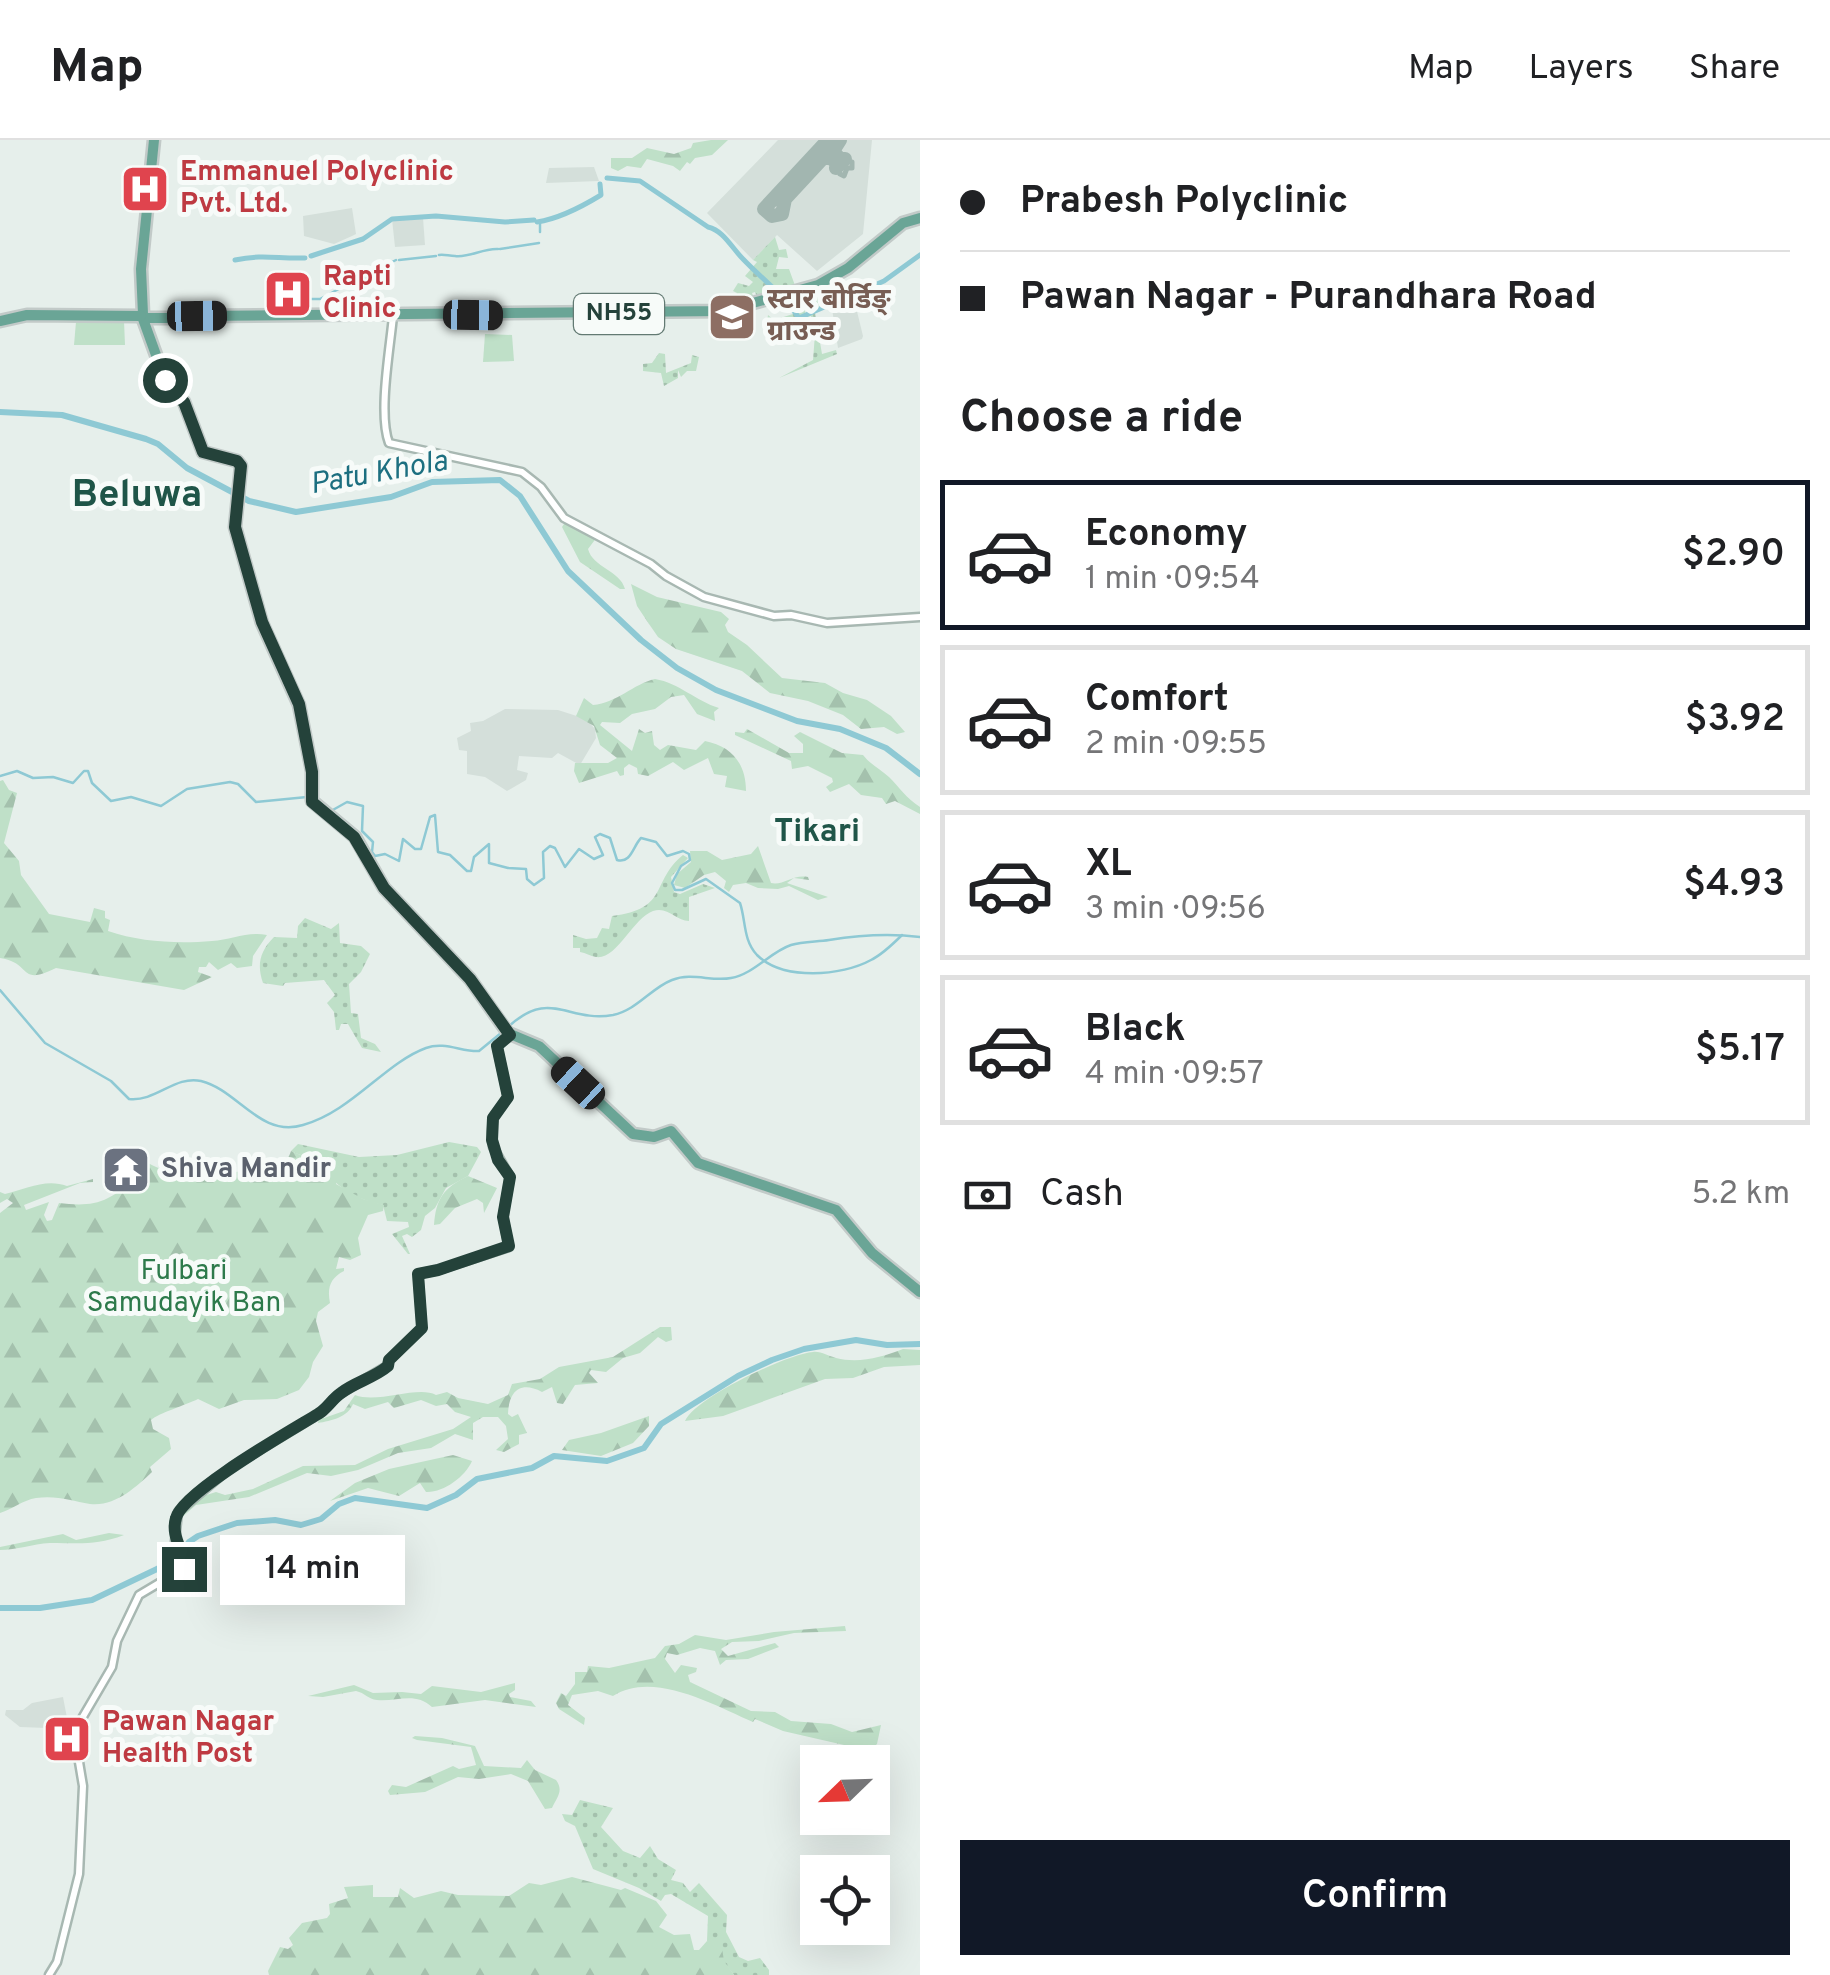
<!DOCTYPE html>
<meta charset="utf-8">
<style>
:root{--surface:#fff;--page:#f2f2f2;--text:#202124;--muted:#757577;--line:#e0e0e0;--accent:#111827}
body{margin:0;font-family:Overpass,"Noto Sans Devanagari",sans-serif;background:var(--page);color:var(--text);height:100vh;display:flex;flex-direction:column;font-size:38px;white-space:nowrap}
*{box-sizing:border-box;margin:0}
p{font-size:32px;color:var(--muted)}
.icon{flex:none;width:55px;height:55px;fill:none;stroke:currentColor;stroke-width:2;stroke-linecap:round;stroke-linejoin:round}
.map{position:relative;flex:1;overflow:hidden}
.panel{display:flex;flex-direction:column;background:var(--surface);width:910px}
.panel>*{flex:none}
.top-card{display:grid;align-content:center;height:220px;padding:0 40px;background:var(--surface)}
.needle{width:65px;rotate:247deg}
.fabs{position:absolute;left:800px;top:1605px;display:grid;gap:20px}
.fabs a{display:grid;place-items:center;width:90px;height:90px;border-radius:0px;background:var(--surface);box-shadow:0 10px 40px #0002;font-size:50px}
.end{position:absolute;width:45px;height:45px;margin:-22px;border:12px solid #24423a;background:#fff;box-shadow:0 0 0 5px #fff}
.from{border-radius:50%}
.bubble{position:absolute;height:70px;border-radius:0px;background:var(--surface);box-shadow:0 10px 40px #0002;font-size:32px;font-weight:600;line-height:70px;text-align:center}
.car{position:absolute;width:30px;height:60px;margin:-30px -15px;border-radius:12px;box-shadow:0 0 8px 2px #0007;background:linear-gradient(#222 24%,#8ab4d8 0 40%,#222 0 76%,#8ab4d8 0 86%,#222 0)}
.top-card b{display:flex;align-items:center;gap:35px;height:95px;font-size:38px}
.top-card b+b{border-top:2px solid var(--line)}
.top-card i{width:25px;height:25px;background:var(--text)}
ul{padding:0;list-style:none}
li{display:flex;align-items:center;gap:30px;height:150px;margin:0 20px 15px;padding:0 20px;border:5px solid var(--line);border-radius:0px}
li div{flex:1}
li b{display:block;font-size:38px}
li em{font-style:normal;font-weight:600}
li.selected{border-color:var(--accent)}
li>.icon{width:90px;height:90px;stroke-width:1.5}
h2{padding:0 40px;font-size:45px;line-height:120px}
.pay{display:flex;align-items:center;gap:25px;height:110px;padding:0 40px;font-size:38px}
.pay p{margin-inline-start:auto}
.action{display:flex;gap:20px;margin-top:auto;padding:20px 40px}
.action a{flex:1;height:115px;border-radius:0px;background:var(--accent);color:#fff;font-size:40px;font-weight:600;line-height:115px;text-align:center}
header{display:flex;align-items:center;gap:60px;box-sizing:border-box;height:140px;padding:0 50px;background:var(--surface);border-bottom:2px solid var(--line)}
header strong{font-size:48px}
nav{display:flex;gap:55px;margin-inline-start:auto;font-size:35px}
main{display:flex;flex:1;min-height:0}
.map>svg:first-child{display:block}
</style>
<header>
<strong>Map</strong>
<nav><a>Map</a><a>Layers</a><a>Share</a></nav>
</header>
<main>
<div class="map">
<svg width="920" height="1835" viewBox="0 0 920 1835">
<defs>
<pattern id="grass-dots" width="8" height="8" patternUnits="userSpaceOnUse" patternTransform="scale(2.5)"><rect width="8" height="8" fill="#bfe0c8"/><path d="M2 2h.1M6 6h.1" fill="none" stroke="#a4c1ad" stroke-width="1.8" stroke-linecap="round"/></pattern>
<pattern id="forest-firs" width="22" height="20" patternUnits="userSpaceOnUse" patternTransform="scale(2.5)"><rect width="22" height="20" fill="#bfe0c8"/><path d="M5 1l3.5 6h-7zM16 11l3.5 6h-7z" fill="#a4c1ad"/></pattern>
</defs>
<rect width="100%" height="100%" fill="#e6efeb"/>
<!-- built -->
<g fill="#d4dfda">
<polygon points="778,0 872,0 863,94 817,131 777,95 753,120 707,73"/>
<polygon points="594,27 599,41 546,43 549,28"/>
<polygon points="352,68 356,94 352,96 334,104 304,96 303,76"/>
<polygon points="423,78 425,105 395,107 392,79"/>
<polygon points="853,155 863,196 862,199 838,208 831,162"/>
<polygon points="505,569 558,570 586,579 595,589 596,598 580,625 558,613 552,618 519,616 517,630 528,633 526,640 507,651 485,637 467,634 467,611 459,610 457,598 471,591 470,583 483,581"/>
<polygon points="63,1557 67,1578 47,1588 20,1587 5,1575 6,1570 23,1570 32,1563"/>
</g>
<!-- grass -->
<g fill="url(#grass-dots)">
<polygon points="775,97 779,110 786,109 788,118 779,117 776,129 789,129 797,151 783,155 778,150 781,155 759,161 755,152 752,153 755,162 731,169 737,153 733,151 738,143 749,146 753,142 745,136 757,122 753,120"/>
<polygon points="818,147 825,168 815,173 822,214 836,210 837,214 779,238 813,220 815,194 811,176 766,188 768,175 774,180 796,173 786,158 762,168 758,164 800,153 806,176 816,169 812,153 806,155 805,151"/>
<polygon points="659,213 665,214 666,233 691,223 692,215 699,217 696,231 687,231 681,237 678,230 678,238 664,246 661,233 643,231 643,224 652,223"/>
<path d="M683 715 688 718 671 737 674 752 680 754 703 744 715 748 689 757V781C676 781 668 766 653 771 633 778 617 820 596 817 590 816 586 813 580 812V808H573V795L586 799 597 798 602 788 609 789 612 776C670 769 650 742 683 715Z"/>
<path d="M305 778 331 789 339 783 340 803 361 806 370 814 361 832 349 844 351 873 358 874 361 898 375 904 381 912 362 908 348 884H341L339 890H336L334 872 327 863 335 855 324 840 285 843 283 846 263 843C257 826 259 812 274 797L297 798 298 786Z"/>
<path d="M449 1002 477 1007 481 1012 468 1036 446 1048 435 1068 425 1076 421 1090 412 1097 407 1094 402 1096 410 1114H408L392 1094 409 1087 408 1082 387 1081 383 1065C366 1062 346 1053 334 1041L339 1027C325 1017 308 1020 291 1011L298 1004 359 1017 397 1015Z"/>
<polygon points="580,1660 613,1668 601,1687 623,1711 640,1718 650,1706 658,1719 676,1730 671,1740 683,1743 690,1752 699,1743 727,1775 726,1792 739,1817 748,1821 760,1818 769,1830 769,1835 734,1835 707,1801 708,1776 671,1754 665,1755 661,1761 639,1748 593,1729 575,1686 565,1681 562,1674 572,1675"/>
</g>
<!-- forest -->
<g fill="url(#forest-firs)">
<polygon points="711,0 728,0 712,15 695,18 690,24 687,22 680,31 673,26 647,19 641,28 627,26 618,31 611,28 611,18 632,18 647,8 674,14 691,8 693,3"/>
<path d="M566 381 597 397 588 409C593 428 620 430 625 449H620L580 422 562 387Z"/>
<polygon points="631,444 657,457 721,472 729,479 725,485 728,492 747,505 782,538 825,543 843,553 867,560 891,576 905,592 897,594 884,587 861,589 843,575 808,561 770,553 742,531 676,509 658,497 647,481 637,466"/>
<path d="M655 539C679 543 696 561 719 568L714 572 715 581 697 574 684 555 671 557 655 569 632 574 620 583 602 582 600 585 632 611 639 589 645 593 652 591 654 605 660 610 668 605 696 610 705 601C731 606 746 623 746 651L725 647 727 636 714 634 708 618 684 630 673 622 648 636 638 634 637 628 629 624 624 628V635L620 636 617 631 579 643 574 631 575 623H608L617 618 600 605 594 586 576 576 584 558 593 565C617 563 633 544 655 539Z"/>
<path d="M747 589 789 613H803V604L794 596 800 592 842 613 863 615C871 625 880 629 889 637 900 648 906 658 920 667V674L895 661 886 664 882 658 861 655 849 644 830 652 826 647 833 642 832 638 808 626 792 629 791 621 735 595V592L744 593Z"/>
<path d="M3 640 9 650 17 653 4 703 19 721 21 735 49 774 90 782 94 768 105 771V778L110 780 108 791C140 802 178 804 212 801 231 800 248 791 267 795L253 816 252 826 237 828 231 823 218 830 209 822 206 827H199L198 832 212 837 184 850 56 828C18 847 33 823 0 818V641Z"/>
<path d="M758 706 771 743C783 746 793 734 808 737L809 740 794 738 787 743 828 757 818 760 789 746 778 749 758 748 746 743 733 745 729 752 724 748 726 741 715 732 704 735 685 748 674 745 677 734 691 722 690 711H707L722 720 751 714Z"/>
<path d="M291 1011C308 1020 325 1017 340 1027L336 1044 363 1059 384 1065 383 1071 368 1075 358 1098 361 1115 350 1120 339 1117 336 1129 344 1128V1131C330 1138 327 1148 330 1163L318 1172 316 1181 323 1206 313 1222 309 1237 299 1250 277 1259 244 1260 219 1269 198 1259C186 1265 159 1273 151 1280L153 1289 169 1298 171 1309 150 1327 152 1332C136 1347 115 1367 90 1364 72 1361 57 1355 36 1358 23 1360 13 1369 0 1373V1073L13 1063 7 1059 0 1063V1052L5 1054C26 1049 46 1038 67 1046L93 1039V1042L80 1043 24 1065 26 1070 49 1062 44 1075 47 1081 52 1080 59 1063C76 1065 93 1066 108 1058 120 1052 126 1045 139 1045L144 1038 145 1024 148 1023C175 1038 182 1027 204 1037 217 1028 221 1033 235 1032 249 1031 236 1027 250 1027 268 1026 284 1033 291 1011Z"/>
<path d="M468 1036 497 1048 484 1073 483 1063 477 1059 455 1068 440 1084 434 1085C436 1059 443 1048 468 1036Z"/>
<path d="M660 1187H671L672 1200 666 1202 658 1197 640 1213 623 1218 606 1232 591 1230 589 1233 598 1243 575 1245 563 1264 557 1263 552 1247 542 1252C521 1241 509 1250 508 1274L512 1277 518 1274 527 1293 519 1295V1304L504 1312 496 1310 508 1299 506 1286 498 1277H483L473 1283V1300L455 1294 431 1308 398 1313 358 1330 331 1336 307 1333 249 1357 196 1365 180 1379 178 1372 200 1357 216 1352 225 1355 253 1349 303 1326 355 1325 388 1309 453 1289 471 1277 455 1272 447 1264 436 1266 421 1260 394 1268 388 1262 365 1269 353 1264C348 1277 331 1281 318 1283L320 1275 324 1278 344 1271 355 1255C378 1264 418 1245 436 1255L447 1252 458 1258 488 1264 508 1255 512 1244 540 1239 559 1227 613 1217Z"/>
<path d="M903 1209 920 1210V1225L884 1227 853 1238 825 1239 723 1276 685 1281C695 1258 787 1214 813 1212 821 1211 828 1216 836 1218 859 1224 882 1217 903 1209Z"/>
<polygon points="649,1276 649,1286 633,1303 601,1316 562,1310 569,1300 601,1293"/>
<path d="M453 1315 472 1321C465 1337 443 1353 426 1352L420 1343 399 1356 368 1348 330 1361 355 1343 389 1329Z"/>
<path d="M109 1393 124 1395C95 1406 79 1403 50 1403 32 1404 17 1410 0 1410V1407L63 1394 76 1400Z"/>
<path d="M845 1486 846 1491 794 1493 759 1501 732 1502 721 1509 728 1516 775 1503 779 1507 748 1519 726 1520 720 1525 715 1511 700 1508 677 1515 667 1513 665 1519 675 1533 681 1525 697 1528 696 1532 688 1535 690 1542 751 1571 775 1572 791 1581 831 1584 852 1592 881 1585 877 1604 863 1617 852 1616 844 1605 783 1591 755 1579 753 1582C714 1565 653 1530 613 1556L598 1551 572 1555 568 1565 585 1578 584 1585 559 1569 556 1563 561 1553 566 1556 575 1544V1532H587L588 1526 609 1528 655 1518 665 1506 679 1504 695 1495 726 1500 774 1492Z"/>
<path d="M515 1543V1550L509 1554 510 1557 531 1561 536 1567 485 1560 432 1567C415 1551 397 1562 377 1560 368 1559 365 1553 356 1551L323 1557 308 1556 354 1545 373 1553 402 1552 421 1554 432 1546 481 1552Z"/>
<path d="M415 1596 442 1598 475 1606 484 1626 521 1628 527 1620 535 1630 556 1640C564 1651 557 1657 552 1668L545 1669 528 1641 511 1634 479 1639 458 1637 425 1652 390 1655 388 1651 392 1645 406 1647 453 1626 459 1629 476 1625 471 1607 417 1600 412 1598Z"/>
<polygon points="572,1737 621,1750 625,1748 656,1761 667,1775 659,1787 674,1795 690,1794 694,1810 699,1810 707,1801 722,1808 724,1821 734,1835 269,1835 268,1831 280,1807 288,1809 293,1805 289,1798 302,1783 327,1778 330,1774 329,1764 348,1758 344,1747 373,1745 373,1757 398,1757 400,1748 414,1758 441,1751 458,1755 509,1756 529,1743 541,1745"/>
</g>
<!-- park -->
<g fill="#bfe0c8">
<polygon points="124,181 125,205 74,205 76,182"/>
<polygon points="485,194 512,195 514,221 483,222"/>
</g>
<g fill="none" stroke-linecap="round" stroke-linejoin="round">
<!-- stream -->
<g stroke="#8ec9d4" stroke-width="2.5">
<polyline points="540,82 540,92"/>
<polyline points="500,109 539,103"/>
<path d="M439 115C444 114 449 116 455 116 469 118 483 108 498 109"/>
<polyline points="399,120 436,116"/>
<polyline points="295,159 320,159 348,144 370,139 392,129 392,122 396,120"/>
<polyline points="0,636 17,631 33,638 53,637 73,643 84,631 88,631 92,643 111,661 131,657 161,666 187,649 230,642 238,644 256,662 307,657"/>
<path d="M315 658 331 671 347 662 363 666 362 691 373 702 372 712 375 716 385 714 399 721 403 699 415 709H421L430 677 435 675 438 712 450 715 467 731H471L474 717 489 704V723L508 728 526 729 527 739 534 745 544 738 543 712 550 706 555 708 565 727 579 709 594 719 603 715 595 697 600 694 610 698 617 720C631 724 633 706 641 698L656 702 667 716 683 711 689 714 690 720 681 726 672 743 675 750H682L706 739 740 763C746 781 743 800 757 815 783 841 842 836 871 820 883 814 893 804 902 795"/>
<path d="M0 850 45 903 111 941 129 959C156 962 175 935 201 941 238 950 260 998 303 985 351 972 385 923 426 908 444 901 462 912 479 911L501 893"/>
<path d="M507 888C550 847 567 883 613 875 637 870 651 848 672 840 692 832 712 842 731 838 754 834 770 812 791 805 803 801 817 802 829 800 860 795 888 793 920 797"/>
</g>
<!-- canal -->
<g stroke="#8ec9d4" stroke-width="5">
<path d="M607 38 640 41 708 87C724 91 731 107 743 119 762 139 783 154 799 178L884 141 920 115"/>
<path d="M537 82C557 79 583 66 601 55L600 44"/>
<polyline points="311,116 363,99 392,79 436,76 505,82 534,80"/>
<path d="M235 120C264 114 277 119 305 118"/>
</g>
<!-- river -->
<g stroke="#8ec9d4" stroke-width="6">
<polyline points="0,272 62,275 146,299 158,304 187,328 249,361 296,372 391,357 432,342 500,340 520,356 568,431 641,500 677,528 716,550 797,581 840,589 886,608 920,634"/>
<polyline points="0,1468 40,1468 92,1460 157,1429 179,1415 189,1402 198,1396 237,1383 275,1380 301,1385 321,1379 339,1364 355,1358 427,1368 456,1355 477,1339 532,1328 554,1316 607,1321 644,1308 661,1284 738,1236 772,1220 804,1209 856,1200 887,1205 920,1204"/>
</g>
<!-- taxiway -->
<g stroke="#a2b6b0" stroke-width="5">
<polyline points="830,12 834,0"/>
<polyline points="832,15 847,28"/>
<polyline points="810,26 822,14 832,15"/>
<polyline points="840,34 844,36 847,28 852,28 852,22"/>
</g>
<!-- runway -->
<polyline stroke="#a2b6b0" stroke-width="14" points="828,0 764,69 772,76 782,74 785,59 823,18 831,18 837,23 836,28 845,19 840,19 833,11 840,0"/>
<!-- minor casing -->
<g stroke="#a8b8b2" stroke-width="11">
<g id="minor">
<path d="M393 176C390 209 378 274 389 303L522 332 541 347 564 378 651 424 666 436 704 457 774 476 791 475 827 483 920 477"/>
<polyline points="49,1835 57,1822 79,1734 83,1646 74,1592 112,1527 117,1501 139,1455 186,1427 175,1401 178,1372 230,1328 322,1272 338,1255 387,1226 389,1220 422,1188 418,1134 438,1130 509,1107 503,1077 510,1037 493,1007 492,992 493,978 508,957 497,906 510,895"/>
</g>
</g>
<!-- major casing -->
<g stroke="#c2cac8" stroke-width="15">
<g id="major">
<polyline points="143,174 141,129 154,0"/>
<polyline points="194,176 724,171 818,145 848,128 903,83 920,78"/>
<polyline points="144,178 192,178"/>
<polyline points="143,179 168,248 184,262 203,312 237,321 241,326 235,387 262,483 299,565 312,631 312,661 355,697 384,748 470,839 508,893 539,906 633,994 654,997 671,991 698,1023 836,1070 872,1113 920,1152"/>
<polyline points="0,181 27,175 141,176"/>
</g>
</g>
<!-- minor -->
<use href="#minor" stroke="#fff" stroke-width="6"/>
<!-- major -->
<use href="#major" stroke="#6aa596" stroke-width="10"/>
</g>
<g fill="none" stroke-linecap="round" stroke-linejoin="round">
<!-- route -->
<path stroke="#24423a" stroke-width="12" d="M165 240 172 254 184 262 203 312 237 321 241 326 235 387 262 482 299 564 312 632V662L354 697 384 748 470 839 510 895 497 906 508 957 493 978 492 1000 498 1020 510 1037 503 1077 509 1106 438 1130 418 1134 422 1188 389 1220 388 1226C374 1238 355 1242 341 1253 332 1259 327 1269 318 1274 292 1290 182 1352 176 1378 170 1398 186 1412 184 1429"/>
</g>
<!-- icons -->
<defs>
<g id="hospital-square" transform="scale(2.5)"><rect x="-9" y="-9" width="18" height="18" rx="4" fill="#e0444e" stroke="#f7fbf9"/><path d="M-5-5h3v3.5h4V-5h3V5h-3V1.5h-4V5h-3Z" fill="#fff"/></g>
<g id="university-square" transform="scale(2.5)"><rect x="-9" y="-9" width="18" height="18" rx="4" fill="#8d6e63" stroke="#f7fbf9"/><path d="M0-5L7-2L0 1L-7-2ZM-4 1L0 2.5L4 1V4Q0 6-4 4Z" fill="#fff"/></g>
<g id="temple-square" transform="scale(2.5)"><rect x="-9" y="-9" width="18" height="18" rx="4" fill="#6b7280" stroke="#f7fbf9"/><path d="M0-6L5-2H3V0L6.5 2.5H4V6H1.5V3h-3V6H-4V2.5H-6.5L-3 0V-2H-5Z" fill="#fff"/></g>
</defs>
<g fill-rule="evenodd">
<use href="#hospital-square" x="145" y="49"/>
<use href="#hospital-square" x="288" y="154"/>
<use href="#university-square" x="732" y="177"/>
<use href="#temple-square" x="126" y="1030"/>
<use href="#hospital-square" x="67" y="1599"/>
</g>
<g text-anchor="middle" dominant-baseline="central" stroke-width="10" stroke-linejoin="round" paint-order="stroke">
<!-- shield labels -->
<rect fill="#f7fbf9" stroke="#637a73" stroke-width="2.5" x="574" y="154" width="90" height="40" rx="8"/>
<g font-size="25" font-weight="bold" fill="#24423a">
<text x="619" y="174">NH55</text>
</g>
<!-- health labels -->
<g font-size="28" font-weight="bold" fill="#be3a42" stroke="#f7fbf9" text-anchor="start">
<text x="180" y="33">Emmanuel Polyclinic<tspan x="180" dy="32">Pvt. Ltd.</tspan></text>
<text x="323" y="138">Rapti<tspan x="323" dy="32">Clinic</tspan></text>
<text x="102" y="1583">Pawan Nagar<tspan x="102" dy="32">Health Post</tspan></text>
</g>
<!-- education labels -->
<g font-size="28" font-weight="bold" fill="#785e54" stroke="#f7fbf9" text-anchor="start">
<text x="767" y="161">स्टार बोर्डिङ्<tspan x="767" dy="32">ग्राउन्ड</tspan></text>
</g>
<!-- worship labels -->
<g font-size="28" font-weight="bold" fill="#5b616d" stroke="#f7fbf9" text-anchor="start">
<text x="161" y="1030">Shiva Mandir</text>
</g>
<!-- park labels -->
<g font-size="28" fill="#2d7a4b" stroke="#f7fbf9">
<text x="184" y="1132">Fulbari<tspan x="184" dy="32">Samudayik Ban</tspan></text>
</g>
<!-- water labels -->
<g font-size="30" font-style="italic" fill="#1c6f80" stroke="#f7fbf9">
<text transform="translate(379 334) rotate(-10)">Patu Khola</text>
</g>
<!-- quarter labels -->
<g font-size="32" font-weight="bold" fill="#1f5548" stroke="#f7fbf9">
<text x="817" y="693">Tikari</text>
</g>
<!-- district labels -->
<g font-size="38" font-weight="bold" fill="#1f5548" stroke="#f7fbf9">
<text x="137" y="356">Beluwa</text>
</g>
</g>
</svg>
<div class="fabs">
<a><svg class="needle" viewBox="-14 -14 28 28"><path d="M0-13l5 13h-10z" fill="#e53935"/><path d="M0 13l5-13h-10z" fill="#757577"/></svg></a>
<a><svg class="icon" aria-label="locate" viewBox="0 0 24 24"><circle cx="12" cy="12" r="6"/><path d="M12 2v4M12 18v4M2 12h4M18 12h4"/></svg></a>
</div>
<i class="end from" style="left:165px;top:240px"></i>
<i class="end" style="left:184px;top:1429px"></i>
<div class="bubble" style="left:220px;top:1395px;width:185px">14 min</div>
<i class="car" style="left:473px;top:175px;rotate:91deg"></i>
<i class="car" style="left:197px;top:176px;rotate:89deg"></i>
<i class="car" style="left:578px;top:943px;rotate:313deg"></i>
</div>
<section class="panel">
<div class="top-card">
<b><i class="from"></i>Prabesh Polyclinic</b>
<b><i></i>Pawan Nagar - Purandhara Road</b>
</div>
<h2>Choose a ride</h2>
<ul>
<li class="selected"><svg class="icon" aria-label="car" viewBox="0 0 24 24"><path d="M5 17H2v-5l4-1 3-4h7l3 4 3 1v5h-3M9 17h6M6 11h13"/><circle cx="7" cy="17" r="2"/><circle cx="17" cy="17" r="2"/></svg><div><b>Economy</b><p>1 min · 09:54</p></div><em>$2.90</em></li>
<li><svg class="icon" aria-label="car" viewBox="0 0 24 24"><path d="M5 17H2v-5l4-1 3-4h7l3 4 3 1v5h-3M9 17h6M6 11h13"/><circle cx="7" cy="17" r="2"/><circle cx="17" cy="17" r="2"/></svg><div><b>Comfort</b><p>2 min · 09:55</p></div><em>$3.92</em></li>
<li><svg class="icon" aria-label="car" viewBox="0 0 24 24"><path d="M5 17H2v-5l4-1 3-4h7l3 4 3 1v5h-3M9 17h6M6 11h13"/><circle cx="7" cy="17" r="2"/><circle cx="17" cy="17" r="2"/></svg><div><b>XL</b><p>3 min · 09:56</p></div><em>$4.93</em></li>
<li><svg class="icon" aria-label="car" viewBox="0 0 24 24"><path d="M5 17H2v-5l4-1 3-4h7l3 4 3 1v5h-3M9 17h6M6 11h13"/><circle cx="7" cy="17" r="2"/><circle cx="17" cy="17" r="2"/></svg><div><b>Black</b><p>4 min · 09:57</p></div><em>$5.17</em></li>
</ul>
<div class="pay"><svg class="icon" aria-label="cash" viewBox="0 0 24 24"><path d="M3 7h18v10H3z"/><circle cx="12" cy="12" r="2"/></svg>Cash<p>5.2 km</p></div>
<div class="action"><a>Confirm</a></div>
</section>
</main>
